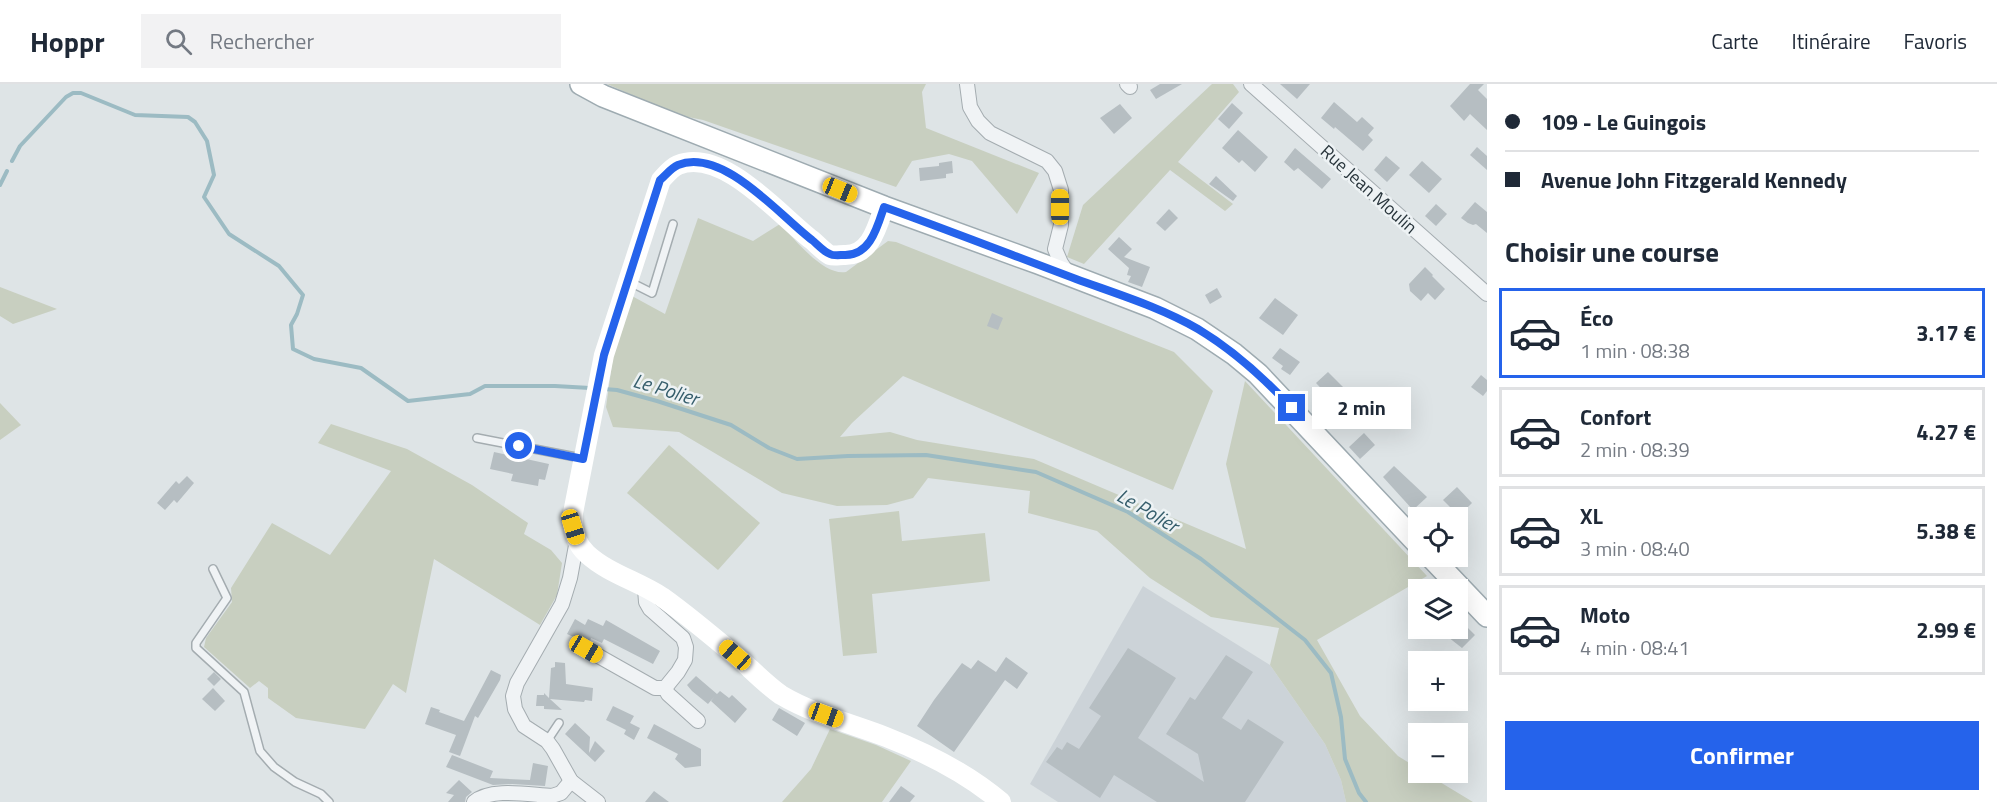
<!DOCTYPE html>
<html lang="fr">
<meta charset="utf-8">
<style>
:root{--surface:#fff;--page:#f2f2f3;--text:#1f2937;--muted:#747a83;--line:#e0e1e3;--accent:#2563eb}
body{margin:0;font-family:"Titillium Web",sans-serif;background:var(--page);color:var(--text);height:100vh;display:flex;flex-direction:column;font-size:22px;white-space:nowrap}
*{box-sizing:border-box;margin:0}
p{font-size:20px;color:var(--muted)}
.icon{flex:none;width:33px;height:33px;fill:none;stroke:currentColor;stroke-width:2;stroke-linecap:round;stroke-linejoin:round}
.map{position:relative;flex:1;overflow:hidden}
.sheet{display:flex;flex-direction:column;background:var(--surface);width:510px}
.sheet>*{flex:none}
.top-card{display:grid;align-content:center;height:132px;padding:0 18px;background:var(--surface)}
.controls{position:absolute;left:1408px;top:423px;display:grid;gap:12px}
.controls a{display:grid;place-items:center;width:60px;height:60px;border-radius:0px;background:var(--surface);box-shadow:0 6px 24px #0002;font-size:30px}
.end{position:absolute;width:27px;height:27px;margin:-14px;border:8px solid #2563eb;background:#fff;box-shadow:0 0 0 3px #fff}
.from{border-radius:50%}
.bubble{position:absolute;height:42px;border-radius:0px;background:var(--surface);box-shadow:0 6px 24px #0002;font-size:20px;font-weight:700;line-height:42px;text-align:center}
.car{position:absolute;width:18px;height:36px;margin:-18px -9px;border-radius:8px;box-shadow:0 0 4px 2px #0007;background:linear-gradient(#f5c518 24%,#345 0 40%,#f5c518 0 76%,#345 0 86%,#f5c518 0)}
.top-card b{display:flex;align-items:center;gap:21px;height:57px;font-size:22px}
.top-card b+b{border-top:2px solid var(--line)}
.top-card i{width:15px;height:15px;background:var(--text)}
ul{padding:0;list-style:none}
li{display:flex;align-items:center;gap:18px;height:90px;margin:0 12px 9px;padding:0 6px;border:3px solid var(--line);border-radius:0px}
li div{flex:1}
li b{display:block;font-size:22px}
li em{font-style:normal;font-weight:700}
li.on{border-color:var(--accent)}
li>.icon{width:54px;height:54px;stroke-width:1.5}
h2{padding:0 18px;font-size:27px;line-height:72px}
.primary-button{display:flex;gap:12px;margin-top:auto;padding:12px 18px}
.primary-button a{flex:1;height:69px;border-radius:0px;background:var(--accent);color:#fff;font-size:24px;font-weight:700;line-height:69px;text-align:center}
header{display:flex;align-items:center;gap:36px;box-sizing:border-box;height:84px;padding:0 30px;background:var(--surface);border-bottom:2px solid var(--line)}
header strong{font-size:28px}
nav{display:flex;gap:33px;margin-inline-start:auto;font-size:21px}
.search{width:420px;height:54px;background:var(--page);display:flex;align-items:center;gap:15px;box-sizing:border-box;padding:0 21px;border-radius:0px;color:var(--muted);font-size:22px}
main{display:flex;flex:1;min-height:0}
.map>svg:first-child{display:block}
</style>
<header>
<strong>Hoppr</strong>
<div class="search"><svg class="icon" aria-label="search" viewBox="0 0 24 24"><circle cx="10" cy="10" r="6"/><path d="M15 15l6 6"/></svg>Rechercher</div>
<nav><a>Carte</a><a>Itinéraire</a><a>Favoris</a></nav>
</header>
<main>
<div class="map">
<svg width="1487" height="718" viewBox="0 0 1487 718">
<rect width="100%" height="100%" fill="#dee4e6"/>
<!-- built -->
<polygon fill="#ccd3d8" points="1143,502 1270,581 1325,660 1341,696 1346,718 1058,718 1030,700"/>
<!-- green -->
<g fill="#c8cfc0">
<polygon points="607,0 926,0 922,8 926,44 1039,89 1017,130 972,77 949,70 912,77 896,103 703,36 678,31"/>
<polygon points="1212,0 1233,0 1239,8 1178,78 1233,120 1225,127 1170,86 1084,180 1067,173 1083,121"/>
<path d="M698 134 753 157 780 140C795 155 823 192 846 188L888 157 896 158 1174 268 1213 307 1173 406 903 292 852 339 840 353 890 348 917 356 1034 375 1246 465 1226 380 1245 297 1427 492 1317 556 1360 632 1398 672 1419 685V688L1425 689 1473 718H1346L1341 696 1325 660 1270 581 1279 544 1211 533 1150 494 1097 447 1028 429 1030 407 928 394 913 414 887 421 837 422 782 409 679 348 613 343 606 323 613 273 632 212 665 230Z"/>
<polygon points="0,203 57,225 13,240 0,232"/>
<polygon points="0,319 21,341 0,356"/>
<polygon points="331,340 407,365 472,401 528,439 524,450 551,466 562,479 557,511 540,541 434,475 406,609 393,600 365,645 296,634 268,614 268,604 259,597 250,604 204,563 206,554 232,518 231,504 272,439 330,471 391,387 318,359"/>
<polygon points="669,361 760,439 718,486 627,409"/>
<polygon points="899,427 902,457 985,449 990,497 872,510 877,569 843,572 829,435"/>
<polygon points="830,645 876,661 911,677 882,718 782,718 811,685"/>
</g>
<g fill="none" stroke-linecap="round" stroke-linejoin="round">
<!-- stream -->
<g stroke="#9cbbc3" stroke-width="4">
<polyline points="12,77 20,62 66,13 73,9 81,9 135,31 188,33 195,38 207,57 214,91 204,113 229,150 279,182 303,211 297,230 291,241 293,265 314,275 361,284 408,317 470,310 485,302 555,302 590,304"/>
<polyline points="0,101 7,87"/>
<polyline points="604,305 617,306 657,317 731,341 769,364 797,375 848,372 926,371 1036,388 1128,428 1201,475 1305,556 1331,589 1341,633 1345,675 1359,709 1366,718"/>
</g>
</g>
<!-- building -->
<g fill="#b6bec2">
<polygon points="1160,0 1182,0 1156,15 1150,6"/>
<polygon points="1280,0 1310,0 1297,15"/>
<polygon points="1470,0 1484,0 1478,6 1487,15 1487,46 1470,30 1464,37 1450,22"/>
<polygon points="1334,18 1357,38 1362,33 1374,44 1368,51 1373,56 1363,67 1335,43 1334,45 1321,34"/>
<polygon points="1232,19 1243,29 1229,45 1218,35"/>
<polygon points="1120,20 1132,34 1114,50 1100,34"/>
<polygon points="1238,46 1268,73 1255,88 1242,76 1239,79 1222,64"/>
<polygon points="1477,63 1487,72 1487,86 1470,71"/>
<polygon points="1295,64 1331,95 1322,105 1298,84 1294,87 1284,78"/>
<polygon points="1386,72 1400,84 1387,98 1374,86"/>
<polygon points="952,77 953,89 946,90 946,94 920,97 919,84 939,82 939,79"/>
<polygon points="1422,77 1442,95 1429,109 1409,91"/>
<polygon points="1216,92 1237,112 1233,117 1209,100"/>
<polygon points="1475,118 1487,128 1487,149 1476,140 1473,141 1468,139 1461,134"/>
<polygon points="1436,120 1447,130 1436,142 1425,132"/>
<polygon points="1169,125 1178,134 1165,147 1156,139"/>
<polygon points="1119,153 1132,165 1124,173 1150,183 1142,203 1128,198 1131,192 1127,191 1129,184 1108,165"/>
<polygon points="1425,183 1433,191 1432,192 1445,205 1435,216 1428,209 1421,217 1410,207 1409,200"/>
<polygon points="1217,204 1222,213 1210,220 1205,211"/>
<polygon points="1275,214 1298,231 1283,251 1259,234"/>
<polygon points="992,229 1003,234 998,246 987,242"/>
<polygon points="1280,264 1300,278 1290,291 1281,285 1283,282 1272,274"/>
<polygon points="1328,288 1351,311 1354,308 1369,325 1355,340 1316,299"/>
<polygon points="1481,291 1487,296 1487,307 1483,312 1471,303"/>
<polygon points="1364,349 1375,361 1360,375 1349,363"/>
<polygon points="494,368 549,380 545,396 539,395 538,402 511,397 513,390 490,385"/>
<polygon points="1394,382 1427,413 1413,426 1383,393"/>
<polygon points="187,392 194,399 177,419 174,416 165,426 157,419 176,397 179,400"/>
<polygon points="1457,403 1472,419 1459,432 1443,416"/>
<polygon points="575,535 585,541 588,535 603,542 606,536 660,567 653,580 604,555 602,559 591,554 590,557 582,557 567,550"/>
<polygon points="1460,536 1475,551 1462,564 1448,553 1448,550 1453,544 1458,544 1458,539"/>
<polygon points="1128,564 1176,594 1138,654 1204,698 1198,670 1166,650 1190,613 1195,616 1226,571 1253,588 1222,634 1241,646 1248,635 1284,658 1245,718 1157,718 1114,691 1100,714 1046,678 1057,663 1062,666 1067,658 1079,665 1101,632 1089,624"/>
<polygon points="1006,573 1028,589 1017,605 1005,596 954,668 917,642 934,616 962,579 971,585 978,576 996,588"/>
<polygon points="555,578 565,579 566,600 593,604 592,617 585,616 584,618 550,615 562,626 544,625 544,622 536,622 537,611 544,611 544,609 549,614 551,584 555,583"/>
<polygon points="491,586 501,591 500,596 478,634 475,632 460,672 449,668 456,651 425,640 431,623 440,626 439,628 464,637"/>
<polygon points="214,588 221,595 214,602 207,595"/>
<polygon points="696,592 717,610 720,607 729,614 732,611 747,625 735,639 711,617 714,613 708,620 692,607 687,601"/>
<polygon points="213,604 225,617 215,627 202,615"/>
<polygon points="613,622 634,632 630,639 640,644 634,656 624,650 626,646 606,636"/>
<polygon points="779,624 805,639 797,652 772,636"/>
<polygon points="575,639 590,653 589,669 595,657 605,667 595,678 565,650"/>
<polygon points="654,640 701,665 701,682 685,684 675,675 678,670 647,654"/>
<polygon points="452,671 493,687 490,694 530,696 533,679 548,682 545,702 512,700 493,701 446,683"/>
<polygon points="459,696 472,708 466,713 465,718 448,718 454,711 446,709"/>
<polygon points="901,702 915,712 910,718 889,718"/>
<polygon points="654,707 669,718 645,718"/>
</g>
<g fill="none" stroke-linecap="round" stroke-linejoin="round">
<!-- lane casing -->
<g stroke="#a4acb0" stroke-width="10">
<g id="lane">
<polyline points="630,198 652,209 673,140"/>
<polyline points="477,354 581,374"/>
<polyline points="213,485 227,514 196,559 196,564 244,608 260,667 274,683 295,698 321,710 329,718"/>
<polyline points="547,657 559,639"/>
</g>
</g>
<!-- street casing -->
<g stroke="#a4acb0" stroke-width="16">
<g id="street">
<polyline points="967,0 970,23 978,37 990,49 1047,77 1055,87 1061,106 1061,141 1055,165 1061,179 1069,191"/>
<polyline points="1127,0 1130,3"/>
<polyline points="1251,0 1487,210"/>
<polyline points="577,456 570,494 562,520 517,599 513,612 515,625 524,642 547,657 553,665 571,697 598,718"/>
<polyline points="586,565 655,604 665,604 678,588 685,576 686,563 683,554 650,525 646,518 645,505"/>
<polyline points="665,604 668,610 698,637"/>
<path d="M474 718C491 703 530 711 552 712L561 709 571 697"/>
</g>
</g>
<!-- primary casing -->
<g stroke="#9eabb1" stroke-width="24">
<g id="primary">
<polyline points="581,0 603,12 884,123 1038,179 1155,224 1197,245 1234,270 1258,290 1419,461"/>
<polyline points="1430,472 1487,532"/>
</g>
</g>
<!-- lane -->
<use href="#lane" stroke="#f0f3f5" stroke-width="7"/>
<!-- street -->
<use href="#street" stroke="#f0f3f5" stroke-width="14"/>
<!-- secondary -->
<path stroke="#fff" stroke-width="20" d="M884 123C877 144 870 172 844 171 840 171 833 172 830 171 824 168 817 160 812 156 780 132 723 63 678 81 671 84 666 91 661 96L604 271 573 429C572 444 575 459 587 470 609 490 638 497 662 513 690 533 717 556 743 578 755 589 768 602 781 611 813 630 852 640 886 653 927 669 968 690 1001 718"/>
<!-- primary -->
<use href="#primary" stroke="#fff" stroke-width="21"/>
</g>
<g fill="none" stroke-linecap="round" stroke-linejoin="round">
<!-- route -->
<path stroke="#2563eb" stroke-width="8" d="M519 362 583 375 604 271 660 96C666 91 671 84 678 81 723 63 780 132 812 156 817 160 824 168 830 170 833 172 840 171 844 171 870 172 877 144 884 123 948 146 1012 171 1076 195 1117 210 1160 223 1198 245 1233 266 1264 294 1292 324"/>
</g>
<g text-anchor="middle" dominant-baseline="central" stroke-width="5" stroke-linejoin="round" paint-order="stroke">
<!-- street labels -->
<g font-size="18" fill="#29353c" stroke="#edf2f4">
<text transform="translate(1369 105) rotate(42)">Rue Jean Moulin</text>
</g>
<!-- water labels -->
<g font-size="20" font-style="italic" fill="#365e6c" stroke="#edf2f4">
<text transform="translate(666 305) rotate(17)">Le Polier</text>
<text transform="translate(1148 426) rotate(30)">Le Polier</text>
</g>
</g>
</svg>
<div class="controls">
<a><svg class="icon" aria-label="locate" viewBox="0 0 24 24"><circle cx="12" cy="12" r="6"/><path d="M12 2v4M12 18v4M2 12h4M18 12h4"/></svg></a>
<a><svg class="icon" aria-label="layers" viewBox="0 0 24 24"><path d="M12 4l9 5-9 5-9-5zM3 14l9 5 9-5"/></svg></a>
<a>+</a>
<a>−</a>
</div>
<i class="end from" style="left:519px;top:362px"></i>
<i class="end" style="left:1292px;top:324px"></i>
<div class="bubble" style="left:1312px;top:303px;width:99px">2 min</div>
<i class="car" style="left:840px;top:106px;rotate:112deg"></i>
<i class="car" style="left:1060px;top:123px;rotate:0deg"></i>
<i class="car" style="left:573px;top:443px;rotate:163deg"></i>
<i class="car" style="left:586px;top:565px;rotate:120deg"></i>
<i class="car" style="left:735px;top:571px;rotate:311deg"></i>
<i class="car" style="left:826px;top:631px;rotate:110deg"></i>
</div>
<section class="sheet">
<div class="top-card">
<b><i class="from"></i>109 - Le Guingois</b>
<b><i></i>Avenue John Fitzgerald Kennedy</b>
</div>
<h2>Choisir une course</h2>
<ul>
<li class="on"><svg class="icon" aria-label="car" viewBox="0 0 24 24"><path d="M5 17H2v-5l4-1 3-4h7l3 4 3 1v5h-3M9 17h6M6 11h13"/><circle cx="7" cy="17" r="2"/><circle cx="17" cy="17" r="2"/></svg><div><b>Éco</b><p>1 min · 08:38</p></div><em>3.17 €</em></li>
<li><svg class="icon" aria-label="car" viewBox="0 0 24 24"><path d="M5 17H2v-5l4-1 3-4h7l3 4 3 1v5h-3M9 17h6M6 11h13"/><circle cx="7" cy="17" r="2"/><circle cx="17" cy="17" r="2"/></svg><div><b>Confort</b><p>2 min · 08:39</p></div><em>4.27 €</em></li>
<li><svg class="icon" aria-label="car" viewBox="0 0 24 24"><path d="M5 17H2v-5l4-1 3-4h7l3 4 3 1v5h-3M9 17h6M6 11h13"/><circle cx="7" cy="17" r="2"/><circle cx="17" cy="17" r="2"/></svg><div><b>XL</b><p>3 min · 08:40</p></div><em>5.38 €</em></li>
<li><svg class="icon" aria-label="car" viewBox="0 0 24 24"><path d="M5 17H2v-5l4-1 3-4h7l3 4 3 1v5h-3M9 17h6M6 11h13"/><circle cx="7" cy="17" r="2"/><circle cx="17" cy="17" r="2"/></svg><div><b>Moto</b><p>4 min · 08:41</p></div><em>2.99 €</em></li>
</ul>
<div class="primary-button"><a>Confirmer</a></div>
</section>
</main>
